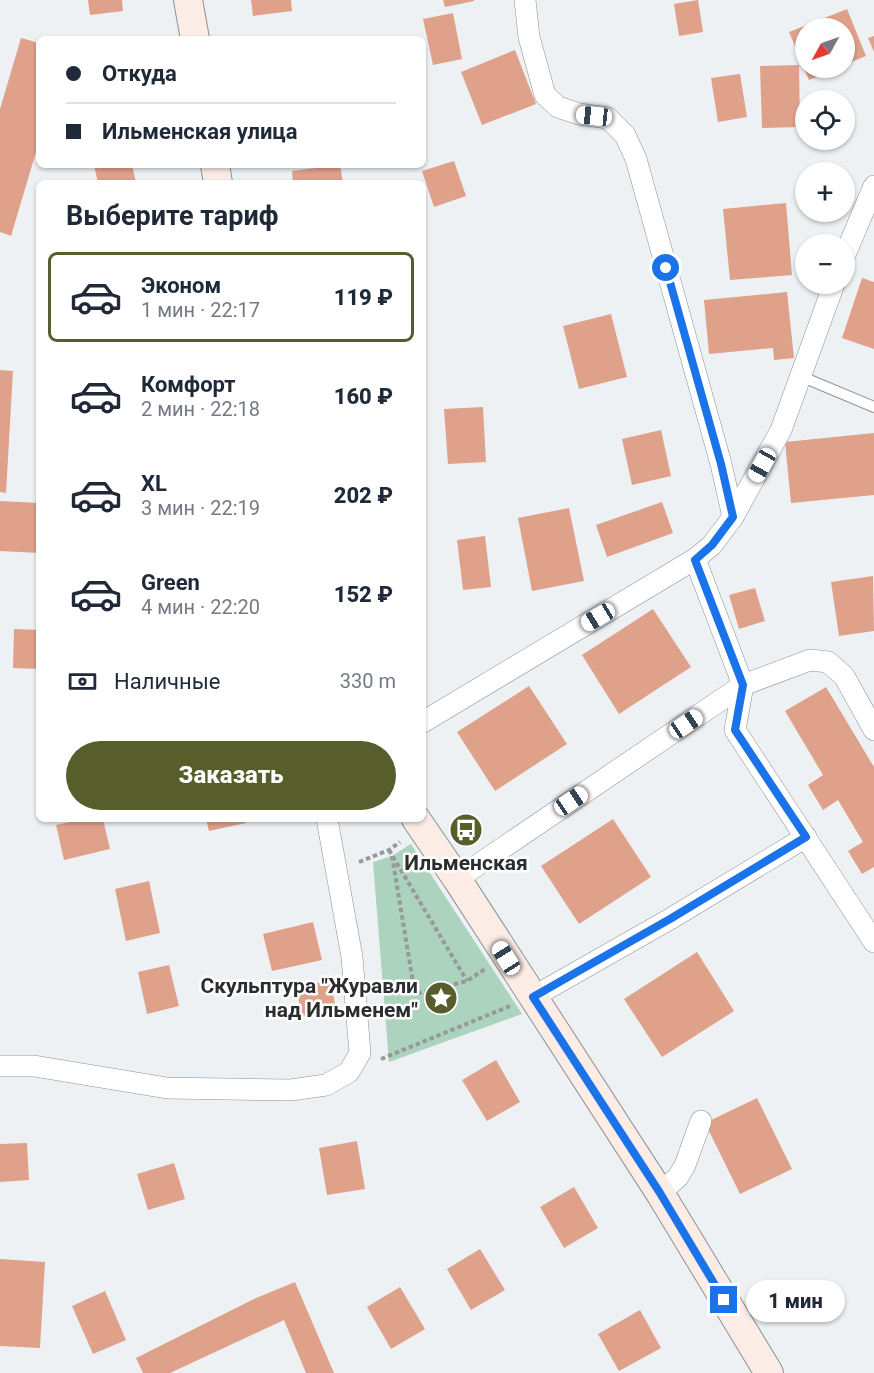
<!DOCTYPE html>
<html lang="ru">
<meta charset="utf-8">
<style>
:root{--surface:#fff;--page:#f6f6f7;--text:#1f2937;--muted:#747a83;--line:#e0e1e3;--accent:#575e2c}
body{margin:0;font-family:Roboto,sans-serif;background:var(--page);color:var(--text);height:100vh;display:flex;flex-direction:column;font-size:22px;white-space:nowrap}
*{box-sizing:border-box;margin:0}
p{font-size:20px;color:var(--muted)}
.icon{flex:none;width:33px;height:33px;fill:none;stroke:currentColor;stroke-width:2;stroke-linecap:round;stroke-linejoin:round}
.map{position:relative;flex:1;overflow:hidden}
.details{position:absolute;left:36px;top:180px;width:390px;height:642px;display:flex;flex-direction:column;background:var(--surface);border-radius:9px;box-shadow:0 2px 4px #0004}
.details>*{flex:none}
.top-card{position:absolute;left:36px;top:36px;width:390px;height:132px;border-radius:9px;box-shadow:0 2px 4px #0004;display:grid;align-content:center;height:132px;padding:0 30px;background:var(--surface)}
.needle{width:39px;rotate:230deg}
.tools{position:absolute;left:795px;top:18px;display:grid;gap:12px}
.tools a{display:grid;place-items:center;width:60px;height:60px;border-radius:50%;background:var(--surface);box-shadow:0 2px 4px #0004;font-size:30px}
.end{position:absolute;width:27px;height:27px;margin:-14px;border:8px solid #1a73e8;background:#fff;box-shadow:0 0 0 3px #fff}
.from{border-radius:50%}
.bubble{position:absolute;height:42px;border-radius:21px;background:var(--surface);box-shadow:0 2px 4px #0004;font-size:20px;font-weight:800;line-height:42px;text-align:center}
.car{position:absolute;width:18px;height:36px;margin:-18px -9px;border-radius:8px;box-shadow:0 0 4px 2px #0007;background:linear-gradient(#fff 24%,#345 0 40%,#fff 0 76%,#345 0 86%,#fff 0)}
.top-card b{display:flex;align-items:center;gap:21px;height:57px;font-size:22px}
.top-card b+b{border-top:2px solid var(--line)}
.top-card i{width:15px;height:15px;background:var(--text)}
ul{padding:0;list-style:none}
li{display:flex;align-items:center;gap:18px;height:90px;margin:0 12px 9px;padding:0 18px;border:3px solid transparent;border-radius:9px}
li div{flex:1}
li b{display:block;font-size:22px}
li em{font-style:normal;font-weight:800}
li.active{border-color:var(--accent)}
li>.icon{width:54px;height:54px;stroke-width:1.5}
h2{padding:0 30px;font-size:27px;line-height:72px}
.pay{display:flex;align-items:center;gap:15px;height:66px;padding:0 30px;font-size:22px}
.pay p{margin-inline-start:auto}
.button{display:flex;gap:12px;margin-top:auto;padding:12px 30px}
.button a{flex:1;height:69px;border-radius:36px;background:var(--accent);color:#fff;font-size:24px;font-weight:800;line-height:69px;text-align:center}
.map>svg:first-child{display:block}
</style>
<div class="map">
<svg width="874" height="1373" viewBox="0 0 874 1373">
<rect width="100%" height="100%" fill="#edf1f4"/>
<!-- green -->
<polygon fill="#acd3bd" points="411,844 522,1014 389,1062 373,862 392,856"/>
<!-- building -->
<g fill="#e0a18b">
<polygon points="88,0 122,0 123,11 90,15"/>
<polygon points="251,0 291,0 292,11 253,16"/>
<polygon points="443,0 474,0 474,1 445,7"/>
<polygon points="698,0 703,32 679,36 674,4"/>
<polygon points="847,9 866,56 844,65 844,28 806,28 806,68 838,68 809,80 789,32"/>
<polygon points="453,13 462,59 433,65 423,19"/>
<polygon points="874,36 874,52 868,38"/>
<polygon points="21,38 39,43 39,142 11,236 0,232 0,109"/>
<polygon points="515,50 536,104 482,125 461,72"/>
<polygon points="799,65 800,127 762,128 760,66"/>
<polygon points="740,74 747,117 718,122 711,78"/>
<polygon points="454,161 466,196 434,207 422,171"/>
<polygon points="94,165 132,165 136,183 98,183"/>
<polygon points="340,165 343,183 293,183 292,171"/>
<polygon points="786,203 792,275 730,280 723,209"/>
<polygon points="862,278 874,282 874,349 842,338"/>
<polygon points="787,292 794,358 774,360 773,348 709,354 704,300"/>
<polygon points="611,314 627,377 579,389 563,326"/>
<polygon points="0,370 13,371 6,493 0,492"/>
<polygon points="483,407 486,462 448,464 444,409"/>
<polygon points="661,430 671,476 632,485 622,439"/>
<polygon points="874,433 874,495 791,503 785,442"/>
<polygon points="0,501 39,503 39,553 0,551"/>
<polygon points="662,502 673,533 607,557 596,525"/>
<polygon points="569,508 584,581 532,591 518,518"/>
<polygon points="485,536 491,587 463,590 457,540"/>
<polygon points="873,576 874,631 839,636 831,582"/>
<polygon points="755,588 765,621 739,629 729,595"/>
<polygon points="653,609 691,667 619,714 582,655"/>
<polygon points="14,629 39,630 39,669 13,668"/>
<polygon points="529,686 567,744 495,791 457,732"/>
<polygon points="826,687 874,767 874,867 862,874 848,851 863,842 838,800 823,810 808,785 823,775 785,711"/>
<polygon points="85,819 103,819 110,849 64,860 56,825"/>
<polygon points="206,819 245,819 246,823 209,831"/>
<polygon points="613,819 651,877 579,924 541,866"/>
<polygon points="149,881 160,933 126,941 115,889"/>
<polygon points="313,922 322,960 272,971 263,934"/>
<polygon points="697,952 734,1011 662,1057 624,999"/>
<polygon points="169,965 179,1006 147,1014 138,972"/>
<polygon points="330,980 336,1008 302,1016 296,988"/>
<polygon points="496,1060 520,1102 487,1121 462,1080"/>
<polygon points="757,1098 792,1169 740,1194 705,1123"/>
<polygon points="357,1141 365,1189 327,1195 319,1148"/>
<polygon points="27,1143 29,1180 0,1182 0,1144"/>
<polygon points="174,1163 185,1199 148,1210 137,1174"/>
<polygon points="574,1187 598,1228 564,1248 540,1207"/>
<polygon points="480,1249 505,1290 471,1310 447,1269"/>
<polygon points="0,1259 45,1262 40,1348 0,1346"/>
<polygon points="295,1282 334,1373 306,1373 284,1320 170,1373 143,1373 136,1358 256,1298"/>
<polygon points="400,1287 425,1329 391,1349 367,1307"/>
<polygon points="105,1291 126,1340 93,1354 72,1306"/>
<polygon points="640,1310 661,1348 619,1371 598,1334"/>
</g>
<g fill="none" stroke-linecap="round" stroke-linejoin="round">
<!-- service casing -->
<g stroke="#8e9295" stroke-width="12">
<polyline id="service" points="800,376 874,407"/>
</g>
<!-- minor casing -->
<g stroke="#8e9295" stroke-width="22">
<g id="minor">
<polyline points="525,0 529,37 545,95 558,107 579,114 608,118 625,135 636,159 721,464 733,517"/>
<polyline points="844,257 874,186"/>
<polyline points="695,559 743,685 735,730 874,942"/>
<polyline points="423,722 695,559 712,545 733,517 781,430 834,284"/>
<polyline points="457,879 743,685 810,660 828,662 844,676 874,730"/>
<polyline points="533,997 670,919 806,837"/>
<polyline points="0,1066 34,1066 167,1088 291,1090 326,1085 349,1072 360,1053 352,957 327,819"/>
<polyline points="660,1193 678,1177 685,1165 701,1121"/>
</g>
</g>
<!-- secondary casing -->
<g stroke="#8e9295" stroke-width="30">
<g id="secondary">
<polyline points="188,0 195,39"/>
<polyline points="215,165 218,183"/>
<polyline points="416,819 457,879 660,1193 769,1373"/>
</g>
</g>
<!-- path -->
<g stroke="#979a9c" stroke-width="4" stroke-dasharray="4.5 3" stroke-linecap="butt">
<polyline points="389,850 467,981"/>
<polyline points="392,856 415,994 467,981 485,969"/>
<polyline points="359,862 389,850 400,842"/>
<polyline points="381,1059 510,1006"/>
</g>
<!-- service -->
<use href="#service" stroke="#fff" stroke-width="10"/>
<!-- minor -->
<use href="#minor" stroke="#fff" stroke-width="21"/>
<!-- secondary -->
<use href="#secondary" stroke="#fcece6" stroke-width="28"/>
</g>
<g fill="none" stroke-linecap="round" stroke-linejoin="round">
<!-- route -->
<polyline stroke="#1a73e8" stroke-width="8" points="666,268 721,464 733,517 712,545 695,560 743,685 735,730 806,837 670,919 533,997 660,1193 724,1300"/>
</g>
<!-- icons -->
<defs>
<g id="bus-disc" transform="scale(1.725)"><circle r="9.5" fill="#575e2c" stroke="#fff"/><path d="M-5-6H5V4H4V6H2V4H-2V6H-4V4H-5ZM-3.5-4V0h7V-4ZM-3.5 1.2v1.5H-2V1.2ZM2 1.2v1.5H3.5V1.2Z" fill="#fff"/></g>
<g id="sight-disc" transform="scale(1.725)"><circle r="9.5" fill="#575e2c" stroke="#fff"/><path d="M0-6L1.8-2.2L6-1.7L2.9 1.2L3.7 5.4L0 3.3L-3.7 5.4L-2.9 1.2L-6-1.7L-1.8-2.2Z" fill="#fff"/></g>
</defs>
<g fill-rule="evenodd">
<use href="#bus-disc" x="466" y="830"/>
<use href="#sight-disc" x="441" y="998"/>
</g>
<g text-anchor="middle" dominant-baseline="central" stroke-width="5" stroke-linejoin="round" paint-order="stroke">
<!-- poi labels -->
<g font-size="21" font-weight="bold" fill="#2c2d2f" stroke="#fff">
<text x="466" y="863">Ильменская</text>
<text x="418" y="986" text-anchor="end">Скульптура "Журавли<tspan x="418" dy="24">над Ильменем"</tspan></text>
</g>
</g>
</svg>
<div class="tools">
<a><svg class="needle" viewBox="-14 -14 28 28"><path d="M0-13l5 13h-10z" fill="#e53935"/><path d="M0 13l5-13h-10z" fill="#747a83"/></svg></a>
<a><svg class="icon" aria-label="locate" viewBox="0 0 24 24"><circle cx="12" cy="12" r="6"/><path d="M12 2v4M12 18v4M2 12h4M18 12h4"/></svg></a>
<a>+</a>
<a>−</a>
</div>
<i class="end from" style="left:666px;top:268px"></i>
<i class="end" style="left:724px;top:1300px"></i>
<div class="bubble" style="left:746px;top:1280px;width:99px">1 мин</div>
<i class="car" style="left:594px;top:116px;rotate:276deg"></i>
<i class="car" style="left:762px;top:465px;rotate:209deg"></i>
<i class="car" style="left:598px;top:617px;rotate:239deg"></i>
<i class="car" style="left:686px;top:724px;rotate:56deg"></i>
<i class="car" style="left:571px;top:801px;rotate:56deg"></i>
<i class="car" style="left:506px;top:958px;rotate:328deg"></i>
<div class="top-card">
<b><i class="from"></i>Откуда</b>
<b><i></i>Ильменская улица</b>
</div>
<section class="details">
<h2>Выберите тариф</h2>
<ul>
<li class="active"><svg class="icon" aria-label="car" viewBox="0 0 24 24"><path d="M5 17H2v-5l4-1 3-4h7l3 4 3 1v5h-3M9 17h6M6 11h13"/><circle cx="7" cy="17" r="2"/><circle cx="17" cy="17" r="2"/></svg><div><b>Эконом</b><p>1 мин · 22:17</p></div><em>119 ₽</em></li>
<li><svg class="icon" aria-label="car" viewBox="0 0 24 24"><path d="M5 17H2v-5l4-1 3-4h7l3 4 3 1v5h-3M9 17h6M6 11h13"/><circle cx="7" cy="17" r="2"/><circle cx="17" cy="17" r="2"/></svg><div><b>Комфорт</b><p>2 мин · 22:18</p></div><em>160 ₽</em></li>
<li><svg class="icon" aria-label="car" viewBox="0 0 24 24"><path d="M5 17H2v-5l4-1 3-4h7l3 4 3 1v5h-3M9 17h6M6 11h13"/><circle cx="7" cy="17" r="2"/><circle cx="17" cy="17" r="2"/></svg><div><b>XL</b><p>3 мин · 22:19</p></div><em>202 ₽</em></li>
<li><svg class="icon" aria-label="car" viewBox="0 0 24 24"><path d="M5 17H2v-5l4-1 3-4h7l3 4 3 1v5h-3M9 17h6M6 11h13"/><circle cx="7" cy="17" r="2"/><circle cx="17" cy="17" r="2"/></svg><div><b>Green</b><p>4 мин · 22:20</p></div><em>152 ₽</em></li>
</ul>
<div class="pay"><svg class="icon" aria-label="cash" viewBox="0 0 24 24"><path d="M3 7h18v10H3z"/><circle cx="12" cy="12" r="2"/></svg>Наличные<p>330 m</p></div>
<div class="button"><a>Заказать</a></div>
</section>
</div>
